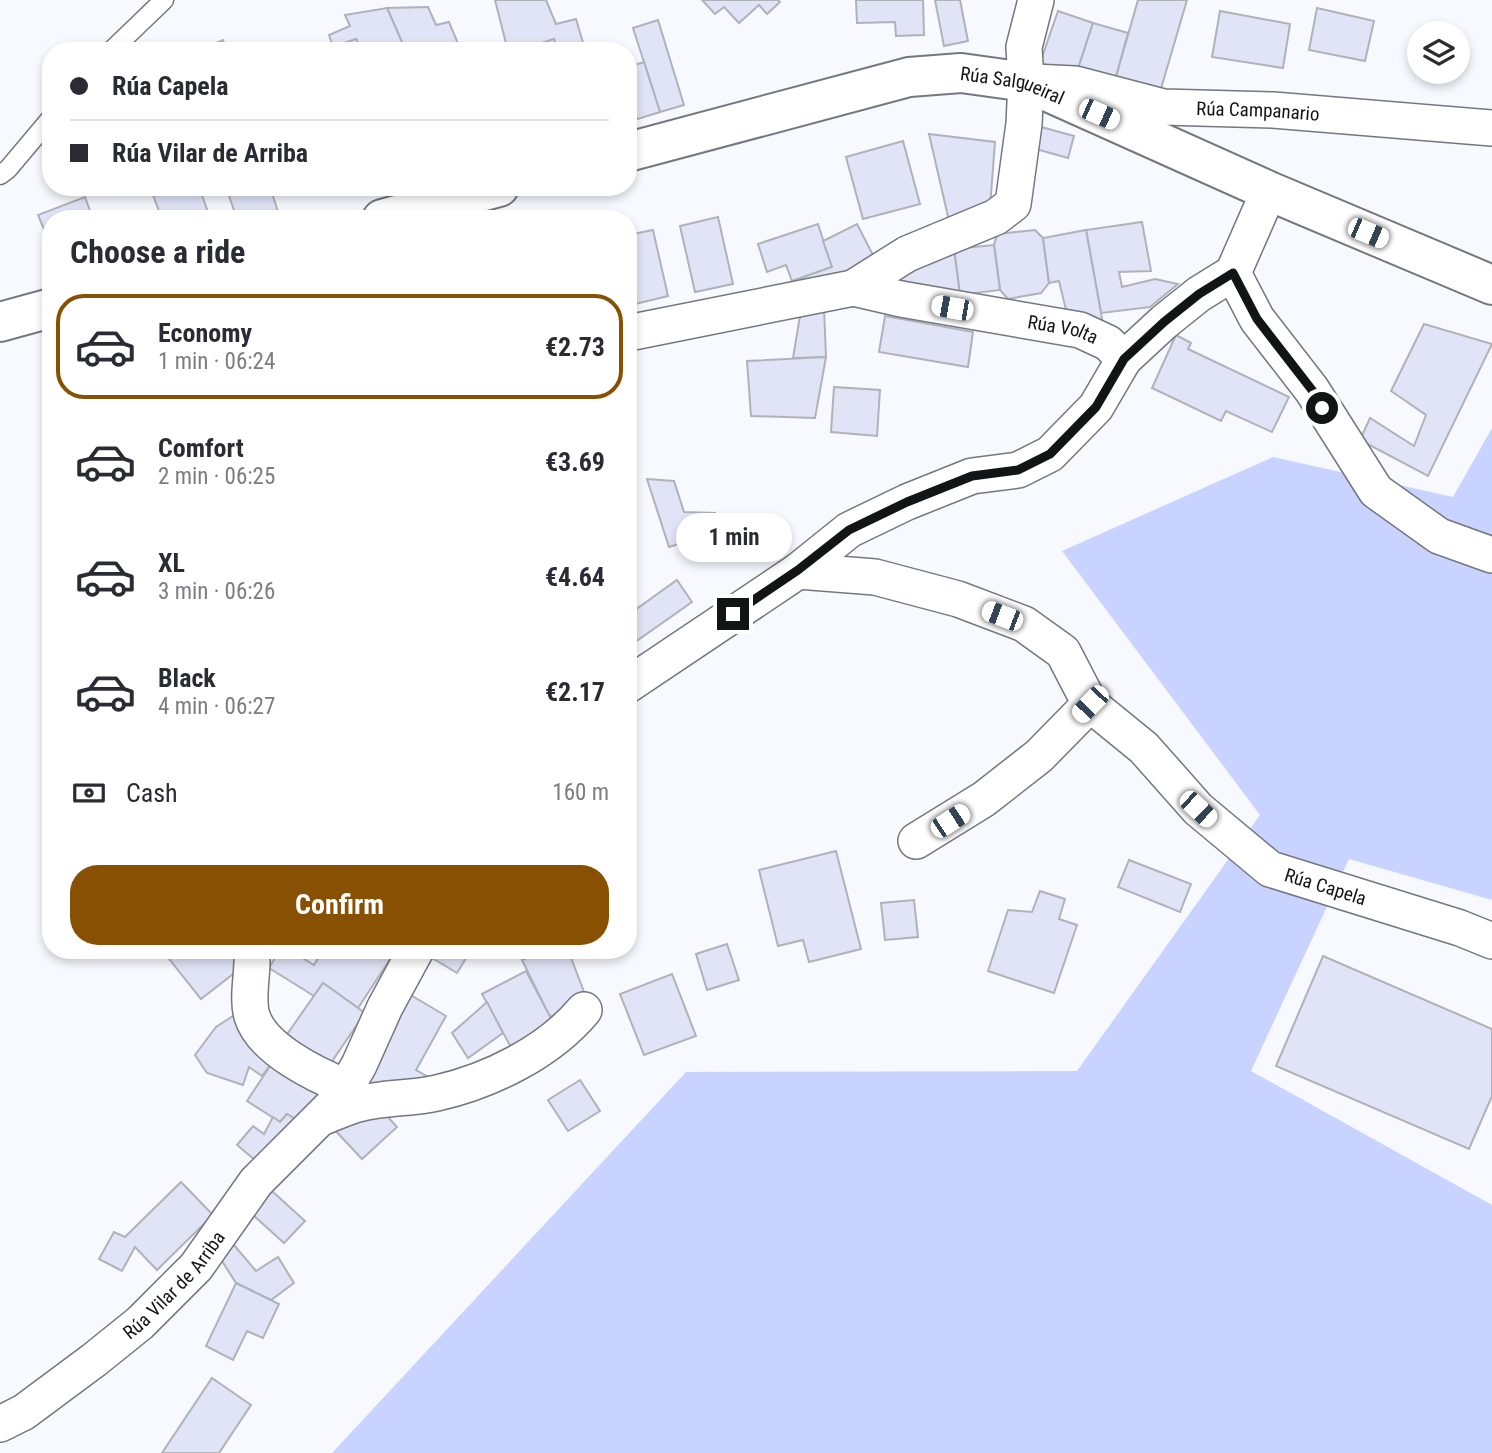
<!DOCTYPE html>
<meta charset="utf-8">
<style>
:root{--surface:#fff;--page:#f2f2f3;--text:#2b2b33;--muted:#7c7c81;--line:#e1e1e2;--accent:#885002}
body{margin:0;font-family:"Roboto Condensed",sans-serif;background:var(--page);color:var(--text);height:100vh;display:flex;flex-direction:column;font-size:26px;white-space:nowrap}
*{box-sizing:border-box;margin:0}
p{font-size:23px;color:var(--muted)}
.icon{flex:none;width:38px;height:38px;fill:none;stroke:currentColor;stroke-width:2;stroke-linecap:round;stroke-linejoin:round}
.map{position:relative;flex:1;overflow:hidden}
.sheet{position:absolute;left:42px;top:210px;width:595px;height:749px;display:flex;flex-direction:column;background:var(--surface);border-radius:28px;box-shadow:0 4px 10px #0003}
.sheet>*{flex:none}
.banner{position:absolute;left:42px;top:42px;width:595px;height:154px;border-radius:28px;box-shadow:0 4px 10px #0003;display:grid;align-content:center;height:154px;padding:0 28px;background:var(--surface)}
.buttons{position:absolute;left:1407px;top:21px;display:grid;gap:14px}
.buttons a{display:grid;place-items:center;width:63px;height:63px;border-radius:50%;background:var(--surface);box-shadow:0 4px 10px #0003;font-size:35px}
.end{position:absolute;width:32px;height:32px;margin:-16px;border:9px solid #131416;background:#fff;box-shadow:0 0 0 4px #fff}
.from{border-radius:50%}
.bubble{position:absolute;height:49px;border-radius:24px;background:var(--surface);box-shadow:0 4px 10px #0003;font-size:23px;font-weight:700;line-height:49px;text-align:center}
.car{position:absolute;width:21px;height:42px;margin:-21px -10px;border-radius:9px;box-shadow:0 0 5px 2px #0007;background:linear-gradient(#fff 24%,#345 0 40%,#fff 0 76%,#345 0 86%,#fff 0)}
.banner b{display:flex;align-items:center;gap:24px;height:66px;font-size:26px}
.banner b+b{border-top:2px solid var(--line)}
.banner i{width:18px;height:18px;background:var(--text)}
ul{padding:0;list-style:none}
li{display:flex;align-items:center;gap:21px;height:105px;margin:0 14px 10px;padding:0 14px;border:4px solid transparent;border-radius:28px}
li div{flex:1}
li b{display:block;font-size:26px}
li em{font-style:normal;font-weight:700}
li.current{border-color:var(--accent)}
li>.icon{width:63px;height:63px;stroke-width:1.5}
h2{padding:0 28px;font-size:32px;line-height:84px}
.pay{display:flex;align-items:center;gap:18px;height:77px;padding:0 28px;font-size:26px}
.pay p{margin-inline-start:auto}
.cta{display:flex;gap:14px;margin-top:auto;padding:14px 28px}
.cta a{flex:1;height:80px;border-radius:28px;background:var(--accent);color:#fff;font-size:28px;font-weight:700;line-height:80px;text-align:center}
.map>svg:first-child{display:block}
</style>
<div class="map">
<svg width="1492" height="1453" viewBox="0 0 1492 1453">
<rect width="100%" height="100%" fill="#f7f9fe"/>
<!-- green -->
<polygon fill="#c9d3ff" points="1492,428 1492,900 1349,859 1251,1071 1492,1205 1492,1453 332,1453 686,1072 1077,1071 1260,815 1062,551 1273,457 1453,497"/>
<!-- building -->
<g fill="#e0e4f6" stroke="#b0b2ba" stroke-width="2">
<polygon points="495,0 546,0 556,24 576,19 584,46 594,43 597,51 558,51 554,39 518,51 508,51"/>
<polygon points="702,0 778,0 780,2 767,14 759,5 739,23 724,7 715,14"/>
<polygon points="856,0 923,0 924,35 896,36 895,22 857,23"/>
<polygon points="935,0 960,0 968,41 944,46"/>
<polygon points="1138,0 1187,0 1160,92 1113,87"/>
<polygon points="428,7 436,25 449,22 461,51 404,51 405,49 387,8"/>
<polygon points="387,8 405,49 404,51 362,51 356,39 333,47 329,35 350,26 345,15"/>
<polygon points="1317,8 1374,21 1365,61 1309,50"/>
<polygon points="1058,11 1093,23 1076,75 1040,63"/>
<polygon points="1220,11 1290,24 1283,68 1212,57"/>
<polygon points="658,20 684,105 660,112 633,28"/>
<polygon points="1093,23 1128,33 1113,87 1076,75"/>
<polygon points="356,39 362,51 335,51 333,47"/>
<polygon points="554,39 558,51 518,51"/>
<polygon points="223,40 227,51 197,51"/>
<polygon points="644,62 660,112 628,122 628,67"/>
<polygon points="1034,125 1074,136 1068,158 1029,147"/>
<polygon points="929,134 995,142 990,207 949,221"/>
<polygon points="903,141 920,204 863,219 846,157"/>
<polygon points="150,187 199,187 208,212 190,219 162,219"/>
<polygon points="226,187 270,187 279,215 268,219 237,219"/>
<polygon points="85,197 93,219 51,219 51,246 38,215"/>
<polygon points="718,217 733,284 695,292 680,226"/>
<polygon points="1142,222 1151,271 1119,272 1122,287 1155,279 1178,284 1150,307 1101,313 1086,230"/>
<polygon points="818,224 832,267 792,281 786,265 767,272 758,244"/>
<polygon points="857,224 876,261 804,290 801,278 832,267 823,241"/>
<polygon points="653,230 668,296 631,305 628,294 628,235"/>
<polygon points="1035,230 1043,238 1049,283 1041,293 1008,299 1000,290 994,245 997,234"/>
<polygon points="1086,230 1101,313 1103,325 1067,314 1059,281 1049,283 1043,238"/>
<polygon points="994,245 1000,290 960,295 954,249"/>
<polygon points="954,249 960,295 890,290 888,274"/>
<polygon points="824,308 826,357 793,358 801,310"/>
<polygon points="885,316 973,332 968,367 879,352"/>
<polygon points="1424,324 1492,344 1428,476 1360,440 1370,418 1414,446 1426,415 1391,391"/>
<polygon points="1176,335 1191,343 1188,349 1289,397 1272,432 1226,411 1221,421 1152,388"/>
<polygon points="826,357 815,418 751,416 747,361"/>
<polygon points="834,387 880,390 877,436 831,432"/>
<polygon points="647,479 674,481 684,512 715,513 721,531 669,547"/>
<polygon points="677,580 692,602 628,647 628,615"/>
<polygon points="836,851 861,949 809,962 803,940 778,946 759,870"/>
<polygon points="1129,860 1191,884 1180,912 1118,887"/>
<polygon points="1040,891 1065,899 1059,919 1077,925 1054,993 988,971 1008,910 1032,912"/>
<polygon points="914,900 918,937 885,940 881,903"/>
<polygon points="727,944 739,980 707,990 696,954"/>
<polygon points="162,950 228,950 242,967 201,999"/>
<polygon points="280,950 290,950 314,965 323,950 390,950 394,953 358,1008 323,983 314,996 269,968"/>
<polygon points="432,950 471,950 457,973 429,956"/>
<polygon points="543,950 568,950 586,997 550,1017 522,960"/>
<polygon points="1323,956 1492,1029 1492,1096 1469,1149 1276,1066"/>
<polygon points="526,971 556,1028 513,1051 482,994"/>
<polygon points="672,974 696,1036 644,1055 620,994"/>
<polygon points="323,983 365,1013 326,1070 283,1040"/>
<polygon points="404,991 446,1016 416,1070 441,1084 356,1090"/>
<polygon points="487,1002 503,1033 468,1058 452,1033"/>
<polygon points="233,1016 276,1057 262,1076 249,1067 243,1085 207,1073 195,1055 216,1027"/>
<polygon points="276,1057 332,1091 300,1122 287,1114 280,1122 247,1101"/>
<polygon points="580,1080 600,1111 568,1131 548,1100"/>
<polygon points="378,1106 397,1127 362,1159 332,1127"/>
<polygon points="287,1114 300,1122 261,1165 237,1145 253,1126 264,1134 273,1117 280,1122"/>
<polygon points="181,1182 213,1215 157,1270 135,1247 122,1271 99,1259 114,1232 125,1237"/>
<polygon points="272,1191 305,1221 284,1243 252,1214"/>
<polygon points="234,1245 256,1271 278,1257 294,1283 271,1300 236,1283 220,1258"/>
<polygon points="236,1283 279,1304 263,1338 247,1331 233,1360 206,1346"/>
<polygon points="212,1378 251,1405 219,1453 162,1453"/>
</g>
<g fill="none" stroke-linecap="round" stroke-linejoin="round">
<!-- service casing -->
<g stroke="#75777f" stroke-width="21">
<g id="service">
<polyline points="111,51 164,0"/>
<polyline points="0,175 8,169 51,118"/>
</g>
</g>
<!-- minor casing -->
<g stroke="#75777f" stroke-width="38">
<g id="minor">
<path id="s1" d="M1033 82 1075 84 1163 107 1273 110 1492 128"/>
<polyline points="1233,273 1257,319 1312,390 1376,491 1439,536 1492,555"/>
<path id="s2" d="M853 288 901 299 1080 330 1108 343 1124 359"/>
<polyline points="628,333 853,288 907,254 996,217 1013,204 1024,124 1026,82 1024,47 1036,0"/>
<polyline points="798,571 875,577 958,599 1024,624 1063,652 1090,704 1039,756 984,799 916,841"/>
<polyline points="628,685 798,571 849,530 907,502 972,476 1018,470 1050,454 1096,407 1124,359 1164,322 1199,294 1233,273 1269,191"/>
<path id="s3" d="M1090 704 1144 748 1198 809 1270 869 1460 928 1492 941"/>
<path d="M252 961C252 977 247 1000 252 1016 262 1049 316 1075 346 1087"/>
<path d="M323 1117C334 1113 346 1107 358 1104 384 1097 411 1099 437 1093 490 1081 549 1052 584 1010"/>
<path id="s4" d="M0 1424 24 1412 94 1360 140 1323 196 1267 256 1182 340 1098 359 1065 385 1007 416 950"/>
</g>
</g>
<!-- tertiary casing -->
<g stroke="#75777f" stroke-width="42">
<g id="tertiary">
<path id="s5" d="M628 152 909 77 961 73 1026 82 1269 191 1492 285"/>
<polyline points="382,219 499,187"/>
<polyline points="0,322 51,308"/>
</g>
</g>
<!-- service -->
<use href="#service" stroke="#fff" stroke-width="18"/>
<!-- minor -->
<use href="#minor" stroke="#fff" stroke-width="35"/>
<!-- tertiary -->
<use href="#tertiary" stroke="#fff" stroke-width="38"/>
</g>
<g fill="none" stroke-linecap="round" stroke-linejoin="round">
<!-- route -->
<polyline stroke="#131416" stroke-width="9" points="733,614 798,570 849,530 907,502 972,476 1018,470 1050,454 1096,407 1124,359 1164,322 1199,294 1233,273 1257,319 1312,390 1322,408"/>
</g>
<g text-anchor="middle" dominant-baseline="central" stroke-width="5" stroke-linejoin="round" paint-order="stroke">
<!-- street labels -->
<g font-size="19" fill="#131416" stroke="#fff">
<text stroke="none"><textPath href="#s5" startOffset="396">Rúa Salgueiral</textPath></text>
<text stroke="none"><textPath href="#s1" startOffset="228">Rúa Campanario</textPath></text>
<text stroke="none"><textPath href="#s2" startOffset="214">Rúa Volta</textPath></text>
<text stroke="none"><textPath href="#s3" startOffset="303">Rúa Capela</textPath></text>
<text stroke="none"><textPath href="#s4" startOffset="224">Rúa Vilar de Arriba</textPath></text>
</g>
</g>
</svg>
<div class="buttons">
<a><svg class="icon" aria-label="layers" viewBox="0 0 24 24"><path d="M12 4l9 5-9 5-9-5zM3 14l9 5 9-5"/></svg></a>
</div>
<i class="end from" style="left:1322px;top:408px"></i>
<i class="end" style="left:733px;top:614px"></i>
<div class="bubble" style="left:676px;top:513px;width:116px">1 min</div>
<i class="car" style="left:1099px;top:114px;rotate:114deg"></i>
<i class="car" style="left:1368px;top:233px;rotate:113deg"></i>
<i class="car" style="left:952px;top:308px;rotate:280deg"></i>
<i class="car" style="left:1002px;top:616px;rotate:291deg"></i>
<i class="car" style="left:1090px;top:704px;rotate:224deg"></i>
<i class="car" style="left:1198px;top:809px;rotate:133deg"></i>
<i class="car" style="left:950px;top:821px;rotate:57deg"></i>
<div class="banner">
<b><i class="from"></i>Rúa Capela</b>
<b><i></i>Rúa Vilar de Arriba</b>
</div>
<section class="sheet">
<h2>Choose a ride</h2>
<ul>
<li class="current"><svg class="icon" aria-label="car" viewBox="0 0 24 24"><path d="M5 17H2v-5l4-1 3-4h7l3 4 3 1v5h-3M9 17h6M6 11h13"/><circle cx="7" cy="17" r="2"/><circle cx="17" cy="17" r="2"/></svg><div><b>Economy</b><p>1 min · 06:24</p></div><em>€2.73</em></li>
<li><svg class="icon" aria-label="car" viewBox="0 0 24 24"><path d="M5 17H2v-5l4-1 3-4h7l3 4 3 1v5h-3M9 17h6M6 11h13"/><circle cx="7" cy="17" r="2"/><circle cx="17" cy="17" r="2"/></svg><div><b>Comfort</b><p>2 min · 06:25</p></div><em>€3.69</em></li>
<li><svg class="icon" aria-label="car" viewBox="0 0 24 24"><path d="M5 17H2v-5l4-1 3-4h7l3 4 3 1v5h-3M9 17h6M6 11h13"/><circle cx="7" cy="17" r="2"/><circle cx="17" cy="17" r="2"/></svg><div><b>XL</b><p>3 min · 06:26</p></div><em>€4.64</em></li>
<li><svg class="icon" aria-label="car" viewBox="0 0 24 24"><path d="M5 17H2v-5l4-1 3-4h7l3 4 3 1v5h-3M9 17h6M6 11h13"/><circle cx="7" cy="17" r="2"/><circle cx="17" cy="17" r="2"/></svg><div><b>Black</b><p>4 min · 06:27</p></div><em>€2.17</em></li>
</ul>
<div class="pay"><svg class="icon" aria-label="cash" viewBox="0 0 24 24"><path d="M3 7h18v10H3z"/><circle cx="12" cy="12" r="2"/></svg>Cash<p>160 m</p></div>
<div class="cta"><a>Confirm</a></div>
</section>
</div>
